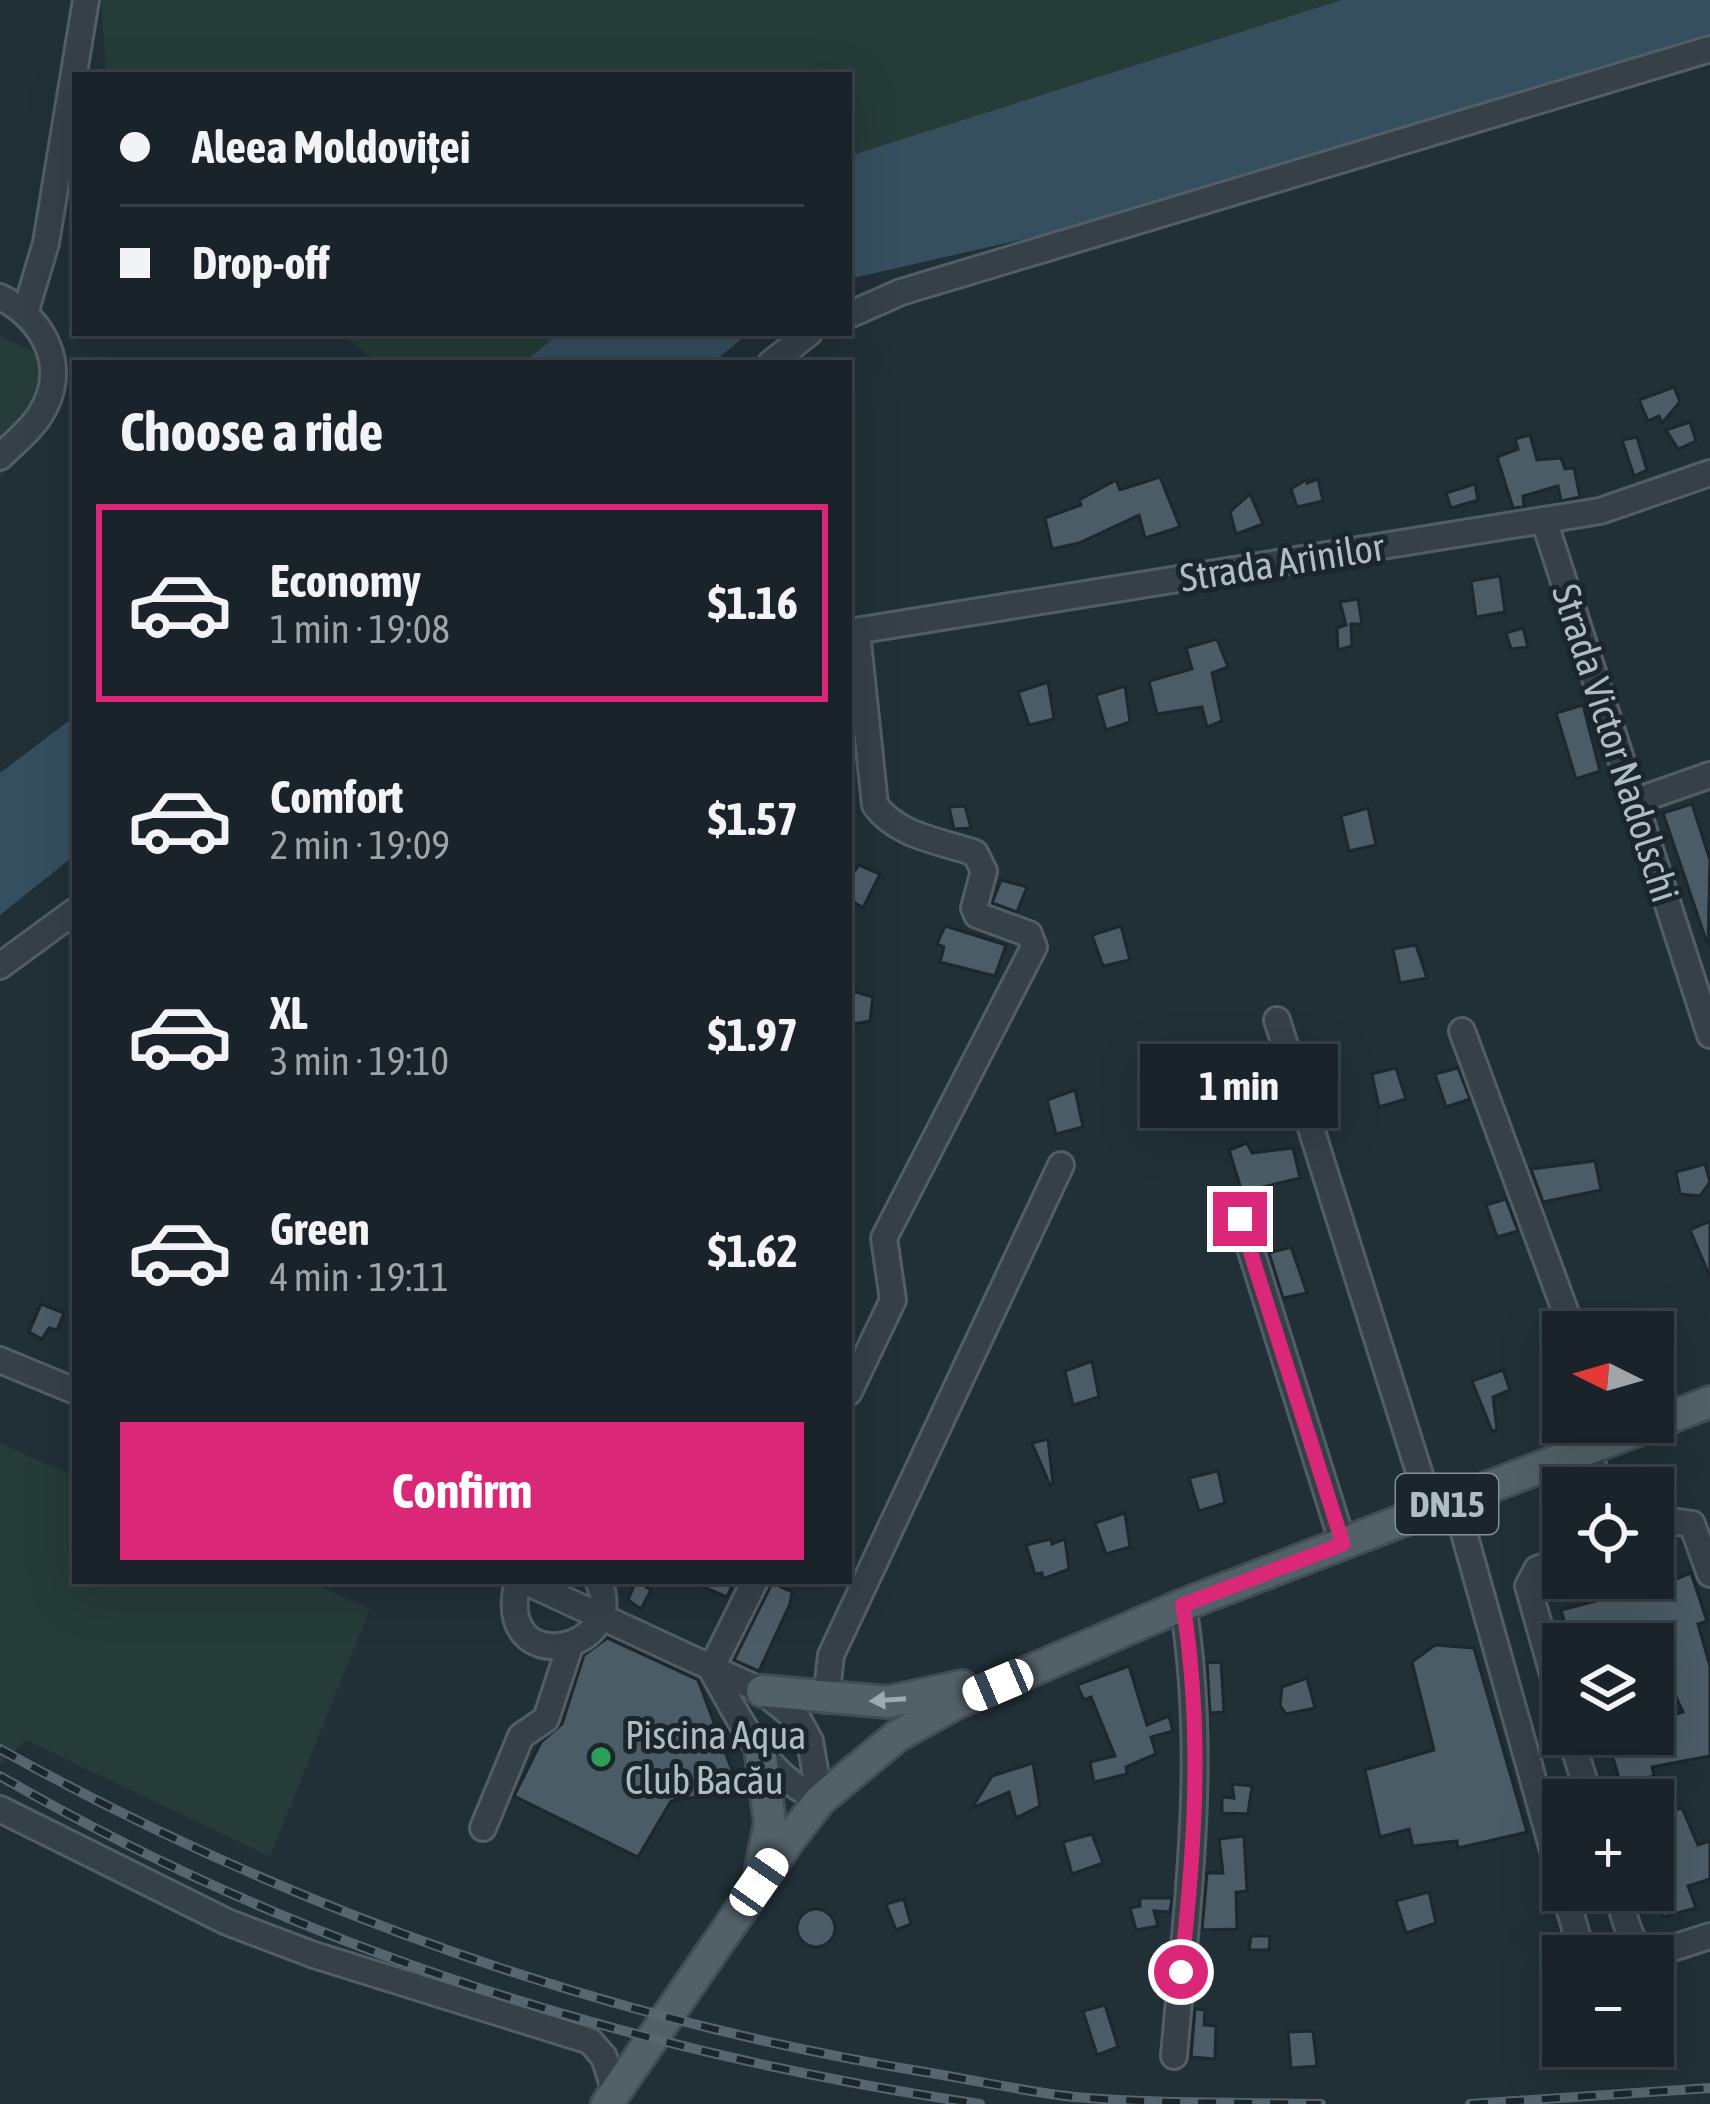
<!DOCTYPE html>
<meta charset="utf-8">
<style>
:root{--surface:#192329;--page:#222b31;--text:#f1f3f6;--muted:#9fa4a8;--line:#374046;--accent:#db2777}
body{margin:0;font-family:"Asap Condensed",sans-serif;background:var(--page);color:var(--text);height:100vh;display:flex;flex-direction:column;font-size:45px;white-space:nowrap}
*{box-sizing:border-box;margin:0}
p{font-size:39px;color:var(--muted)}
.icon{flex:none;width:66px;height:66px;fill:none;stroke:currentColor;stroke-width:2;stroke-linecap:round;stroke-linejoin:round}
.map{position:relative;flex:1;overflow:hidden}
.drawer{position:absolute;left:72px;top:360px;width:780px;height:1224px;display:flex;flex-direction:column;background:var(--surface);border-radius:0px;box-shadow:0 12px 48px #0002,0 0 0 3px var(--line)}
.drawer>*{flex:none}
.top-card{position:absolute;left:72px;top:72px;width:780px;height:264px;border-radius:0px;box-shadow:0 12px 48px #0002,0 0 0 3px var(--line);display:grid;align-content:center;height:264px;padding:0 48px;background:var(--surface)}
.needle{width:78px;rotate:275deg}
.buttons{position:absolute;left:1542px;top:1311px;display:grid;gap:24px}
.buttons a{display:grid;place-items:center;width:132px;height:132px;border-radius:0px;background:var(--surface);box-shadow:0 12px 48px #0002,0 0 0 3px var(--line);font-size:60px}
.end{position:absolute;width:54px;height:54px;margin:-27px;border:15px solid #db2777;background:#fff;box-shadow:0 0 0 6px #fff}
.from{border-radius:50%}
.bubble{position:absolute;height:84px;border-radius:0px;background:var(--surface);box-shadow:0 12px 48px #0002,0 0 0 3px var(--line);font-size:39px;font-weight:700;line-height:84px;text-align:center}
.car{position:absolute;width:36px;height:72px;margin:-36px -18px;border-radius:15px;box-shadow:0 0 9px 3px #0007;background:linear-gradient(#fff 24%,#345 0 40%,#fff 0 76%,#345 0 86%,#fff 0)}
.top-card b{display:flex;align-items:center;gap:42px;height:114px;font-size:45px}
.top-card b+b{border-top:3px solid var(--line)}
.top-card i{width:30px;height:30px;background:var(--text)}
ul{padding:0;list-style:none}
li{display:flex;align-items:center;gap:36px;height:198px;margin:0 24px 18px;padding:0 24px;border:6px solid transparent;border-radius:0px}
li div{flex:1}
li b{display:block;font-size:45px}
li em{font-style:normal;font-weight:700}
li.current{border-color:var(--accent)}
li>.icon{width:108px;height:108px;stroke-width:1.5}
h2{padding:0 48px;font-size:54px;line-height:144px}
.button{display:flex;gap:24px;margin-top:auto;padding:24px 48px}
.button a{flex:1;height:138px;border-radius:0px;background:var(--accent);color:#fff;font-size:48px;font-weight:700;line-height:138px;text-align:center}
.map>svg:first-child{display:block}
</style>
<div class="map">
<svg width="1710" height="2104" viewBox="0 0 1710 2104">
<rect width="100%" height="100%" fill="#212f37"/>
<!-- green -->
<g fill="#263c38">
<polygon points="101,0 1341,0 849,156 849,75 106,75"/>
<polygon points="342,333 560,333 523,363 377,363"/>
<polygon points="0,336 36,353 45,426 0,477"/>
<polygon points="0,1443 75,1477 75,1581 308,1581 370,1609 270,1857 26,1740 0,1766"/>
</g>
<!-- water -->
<g fill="#354f5e">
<polygon points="1341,0 1710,0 1710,34 1151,210 849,279 849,156"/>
<polygon points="560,333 749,333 712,363 523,363"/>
<polygon points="75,716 75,855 0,915 0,773"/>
</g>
<!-- building -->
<g fill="#4c5c66" stroke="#1c272e" stroke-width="3">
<polygon points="1674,387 1680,402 1662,423 1659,416 1648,421 1639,400"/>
<polygon points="1690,422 1696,441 1678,449 1666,430"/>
<polygon points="1530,435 1537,460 1561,458 1565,469 1574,468 1580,497 1561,501 1558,486 1523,496 1524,507 1513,508 1497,457 1518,449 1515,439"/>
<polygon points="1637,437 1647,470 1634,476 1622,440"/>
<polygon points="1160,477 1180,527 1145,538 1139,515 1079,543 1052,549 1045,518 1081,505 1079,500 1116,480 1120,490"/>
<polygon points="1307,479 1307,483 1318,479 1323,501 1297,507 1291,489"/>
<polygon points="1475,484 1478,500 1451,508 1446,493"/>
<polygon points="1250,494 1263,524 1236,534 1230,512"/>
<polygon points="1500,576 1505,612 1476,617 1471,581"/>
<polygon points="1358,599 1362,624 1351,624 1352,646 1338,650 1337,628 1346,625 1340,602"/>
<polygon points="1523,628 1528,647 1511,649 1506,633"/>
<polygon points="1217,639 1228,667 1212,673 1222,721 1207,727 1202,707 1157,714 1149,681 1192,669 1186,648"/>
<polygon points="1048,682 1054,719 1029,725 1018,692"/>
<polygon points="1125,686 1130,722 1106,730 1096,695"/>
<polygon points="1583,705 1600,771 1576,779 1556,713"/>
<polygon points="1692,804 1710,860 1708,946 1663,813"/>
<polygon points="965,806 971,828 954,829 949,807"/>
<polygon points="1368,808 1376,845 1349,851 1341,816"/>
<polygon points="859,865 880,874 863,908 849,899 849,879"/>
<polygon points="1001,880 1027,887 1017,912 992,903"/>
<polygon points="945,926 1006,945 995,976 940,962 944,947 937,944"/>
<polygon points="1121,926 1130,960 1103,966 1092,935"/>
<polygon points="1416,945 1427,978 1400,983 1393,949"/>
<polygon points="849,990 873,997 870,1021 849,1025"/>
<polygon points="1396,1068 1406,1099 1379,1107 1372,1074"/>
<polygon points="1458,1068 1470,1099 1446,1107 1435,1074"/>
<polygon points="1075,1090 1083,1127 1056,1134 1047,1100"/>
<polygon points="1247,1143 1252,1153 1293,1148 1300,1178 1242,1192 1229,1150"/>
<polygon points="1595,1161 1601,1190 1543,1202 1531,1169"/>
<polygon points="1705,1164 1710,1182 1700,1196 1680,1194 1676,1172"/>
<polygon points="1506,1199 1518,1231 1497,1237 1486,1205"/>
<polygon points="1710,1221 1710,1277 1690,1230"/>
<polygon points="1291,1247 1307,1293 1283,1298 1269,1253"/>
<polygon points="41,1304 64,1313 57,1330 49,1328 42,1339 29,1332"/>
<polygon points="1560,1342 1563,1376 1550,1381 1539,1348"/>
<polygon points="1092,1361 1099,1397 1073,1405 1065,1371"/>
<polygon points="1503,1370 1510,1390 1493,1397 1497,1430 1492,1431 1472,1381"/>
<polygon points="1048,1439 1053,1484 1050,1485 1032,1443"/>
<polygon points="1218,1471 1225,1503 1199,1511 1189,1478"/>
<polygon points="1125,1513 1130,1547 1106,1554 1095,1523"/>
<polygon points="1051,1539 1052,1544 1065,1539 1069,1569 1043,1579 1042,1573 1035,1574 1026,1545"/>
<polygon points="1662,1556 1673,1561 1676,1579 1691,1573 1707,1621 1698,1624 1710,1666 1710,1756 1652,1767 1654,1776 1621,1785 1610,1748 1589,1741 1587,1734 1653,1734 1653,1721 1683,1712 1668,1680 1665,1644 1570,1644 1561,1610 1641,1589 1640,1578 1653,1578 1653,1559"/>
<polygon points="636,1581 651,1590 641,1609 628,1600"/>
<polygon points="689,1581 734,1581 727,1597"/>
<polygon points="772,1583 792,1592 790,1604 759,1671 734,1660"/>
<polygon points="607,1638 698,1680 735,1778 720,1793 671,1801 638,1857 514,1796 541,1742 562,1724 584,1655"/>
<polygon points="1435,1645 1474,1648 1527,1832 1458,1848 1457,1841 1413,1846 1409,1829 1380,1837 1365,1770 1434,1750 1412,1662"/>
<polygon points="1221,1662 1224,1712 1210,1713 1207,1663"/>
<polygon points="1129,1666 1147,1725 1169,1716 1173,1731 1151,1737 1156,1754 1126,1767 1127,1774 1094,1782 1090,1762 1115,1756 1091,1697 1084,1700 1077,1685"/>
<polygon points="1307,1678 1315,1708 1286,1714 1280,1706 1282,1687"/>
<polygon points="1033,1763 1040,1806 1016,1818 1009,1792 972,1808 992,1776"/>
<polygon points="1232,1784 1252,1786 1248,1814 1222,1813 1222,1797 1234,1798"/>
<polygon points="1682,1808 1698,1845 1710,1841 1710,1879 1688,1886 1696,1908 1663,1917 1658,1902 1653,1903 1653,1816"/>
<polygon points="1092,1834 1103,1863 1072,1874 1063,1842"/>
<polygon points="1244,1836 1247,1891 1236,1892 1237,1929 1202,1930 1207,1873 1223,1873 1219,1839"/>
<polygon points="1429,1892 1436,1923 1406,1933 1396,1901"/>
<polygon points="1140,1898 1172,1898 1170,1912 1154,1911 1158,1926 1136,1930 1130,1908 1140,1906"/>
<polygon points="904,1899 911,1924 896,1930 886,1904"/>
<circle cx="816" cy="1928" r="19"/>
<polygon points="1251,1936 1270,1936 1269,1950 1249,1950"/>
<polygon points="1105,2005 1118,2047 1097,2055 1083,2011"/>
<polygon points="1195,2009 1205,2010 1204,2025 1216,2026 1215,2059 1191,2057"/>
<polygon points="1313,2031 1317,2066 1291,2068 1288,2032"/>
</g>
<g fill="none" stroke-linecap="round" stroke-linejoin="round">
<!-- minor casing -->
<g stroke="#525e65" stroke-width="30">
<g id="minor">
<path d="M0 297C45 319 70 369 40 415 31 430 13 444 0 457"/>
<polyline points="26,310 46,243 86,0"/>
<polyline points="849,315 901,292 1710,49"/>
<polyline points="771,363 809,333"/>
<polyline points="1544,520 1710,1035"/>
<polyline points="849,632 1600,511 1710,473"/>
<polyline points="1636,801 1710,775"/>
<polyline points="0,966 75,911"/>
<polyline points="1277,1020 1431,1510"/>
<polyline points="1462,1031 1573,1332"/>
<polyline points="1241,1219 1343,1544"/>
<polyline points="0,1360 75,1391"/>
<path d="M849 1392 893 1300 884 1238 1034 947 1029 934 977 915 974 908 984 871 975 853C940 841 897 836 875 805L857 632"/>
<polyline points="1587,1449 1601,1488"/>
<polyline points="1455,1501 1563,1886"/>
<polyline points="1653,1527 1671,1521 1692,1524 1710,1574"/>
<polyline points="1563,1559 1537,1569 1528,1586 1563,1710"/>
<path d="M518 1581C492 1684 633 1650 598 1581"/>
<polyline points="524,1581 762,1691 799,1721 810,1741 820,1800"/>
<path d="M711 1669C741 1721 763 1774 820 1800"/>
<polyline points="711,1669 755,1581"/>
<polyline points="826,1700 831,1655 1061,1165"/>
<polyline points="1570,1734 1590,1800"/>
<polyline points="0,1809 227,1922 314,1955 590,2041 604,2057 615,2092"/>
<polyline points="483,1828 521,1736 546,1719 570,1646"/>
<polyline points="1564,1890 1583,1956"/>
<path d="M1616 1890C1639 1967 1636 1959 1710 1936"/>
<path d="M1174 2056C1187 1904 1208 1757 1183 1605"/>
</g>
</g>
<!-- major casing -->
<g stroke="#414c54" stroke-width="36">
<g id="major">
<polyline points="762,1691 888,1702 962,1686"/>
<polyline points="761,1756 770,1823 761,1868"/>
<polyline points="607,2104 789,1840 820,1800 897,1736 956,1703 1183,1605 1710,1402"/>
</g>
</g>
<!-- minor -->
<use href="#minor" stroke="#354047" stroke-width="24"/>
<!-- major -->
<use href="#major" stroke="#526068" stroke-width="30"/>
<!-- rail casing -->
<g stroke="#57666e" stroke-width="10">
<g id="rail">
<path d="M0 1749C290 1910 604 2020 931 2073 979 2081 1027 2092 1075 2097 1156 2104 1239 2102 1321 2104"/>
<path d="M0 1776C302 1951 636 2053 980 2104"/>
<polyline points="1470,2104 1710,2088"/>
</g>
</g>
<!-- rail -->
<use href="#rail" stroke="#1a252c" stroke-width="6" stroke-dasharray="18" stroke-linecap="butt"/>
</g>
<!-- one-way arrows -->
<defs><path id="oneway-solid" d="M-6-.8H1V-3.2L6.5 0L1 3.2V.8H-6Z" transform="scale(3)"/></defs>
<use fill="#9caab2" href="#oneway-solid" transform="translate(888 1700) rotate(176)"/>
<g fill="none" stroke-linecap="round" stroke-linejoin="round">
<!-- route -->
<path stroke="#db2777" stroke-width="15" d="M1181 1972C1195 1848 1203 1729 1183 1605L1343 1544 1240 1219"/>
</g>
<!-- markers -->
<circle fill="#2e9e5b" stroke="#1a252c" stroke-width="4.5" cx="601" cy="1757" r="12"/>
<g text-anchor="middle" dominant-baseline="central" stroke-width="10" stroke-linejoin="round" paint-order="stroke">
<!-- shield labels -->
<rect fill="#1a252c" stroke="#828f96" stroke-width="3" x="1396" y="1474" width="102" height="60" rx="9"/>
<g font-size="36" font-weight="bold" fill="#afbcc4">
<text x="1447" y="1504">DN15</text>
</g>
<!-- street labels -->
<g font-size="39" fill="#afbcc4" stroke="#1a252c">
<text transform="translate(1282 562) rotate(-9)">Strada Arinilor</text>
<text transform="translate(1616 743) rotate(72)">Strada Victor Nadolschi</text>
</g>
<!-- poi labels -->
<g font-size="39" fill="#afbcc4" stroke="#1a252c" text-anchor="start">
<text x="625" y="1735">Piscina Aqua<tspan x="625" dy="45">Club Bacău</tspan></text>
</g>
</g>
</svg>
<div class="buttons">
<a><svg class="needle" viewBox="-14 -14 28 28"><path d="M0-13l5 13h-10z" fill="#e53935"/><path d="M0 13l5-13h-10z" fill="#9fa4a8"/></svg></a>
<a><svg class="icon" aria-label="locate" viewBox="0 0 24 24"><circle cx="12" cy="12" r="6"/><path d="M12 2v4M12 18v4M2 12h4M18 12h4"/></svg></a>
<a><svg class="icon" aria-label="layers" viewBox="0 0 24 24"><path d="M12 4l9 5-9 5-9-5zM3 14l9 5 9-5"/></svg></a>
<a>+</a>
<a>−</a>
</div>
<i class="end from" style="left:1181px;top:1972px"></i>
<i class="end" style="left:1240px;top:1219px"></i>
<div class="bubble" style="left:1140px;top:1044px;width:198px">1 min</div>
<i class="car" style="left:998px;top:1685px;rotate:247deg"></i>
<i class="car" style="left:759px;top:1882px;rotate:35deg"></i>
<div class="top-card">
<b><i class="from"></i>Aleea Moldoviței</b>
<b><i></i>Drop-off</b>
</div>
<section class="drawer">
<h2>Choose a ride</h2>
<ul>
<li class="current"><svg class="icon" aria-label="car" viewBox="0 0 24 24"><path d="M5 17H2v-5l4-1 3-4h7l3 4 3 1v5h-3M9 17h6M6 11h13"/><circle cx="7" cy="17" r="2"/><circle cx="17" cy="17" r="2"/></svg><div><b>Economy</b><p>1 min · 19:08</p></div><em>$1.16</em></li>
<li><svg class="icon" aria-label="car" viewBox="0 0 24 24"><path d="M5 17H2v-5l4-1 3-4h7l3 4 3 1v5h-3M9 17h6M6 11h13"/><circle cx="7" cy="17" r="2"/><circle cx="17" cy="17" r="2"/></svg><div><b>Comfort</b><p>2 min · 19:09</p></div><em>$1.57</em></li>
<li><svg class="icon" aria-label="car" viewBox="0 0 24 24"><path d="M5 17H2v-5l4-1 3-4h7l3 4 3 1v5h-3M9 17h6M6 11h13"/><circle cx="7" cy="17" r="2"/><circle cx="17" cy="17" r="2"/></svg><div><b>XL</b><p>3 min · 19:10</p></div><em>$1.97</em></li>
<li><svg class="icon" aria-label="car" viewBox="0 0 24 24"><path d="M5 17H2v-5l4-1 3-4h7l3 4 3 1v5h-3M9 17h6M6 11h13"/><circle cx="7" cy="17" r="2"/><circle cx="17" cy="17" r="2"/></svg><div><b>Green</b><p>4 min · 19:11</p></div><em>$1.62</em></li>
</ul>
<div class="button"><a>Confirm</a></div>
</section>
</div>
